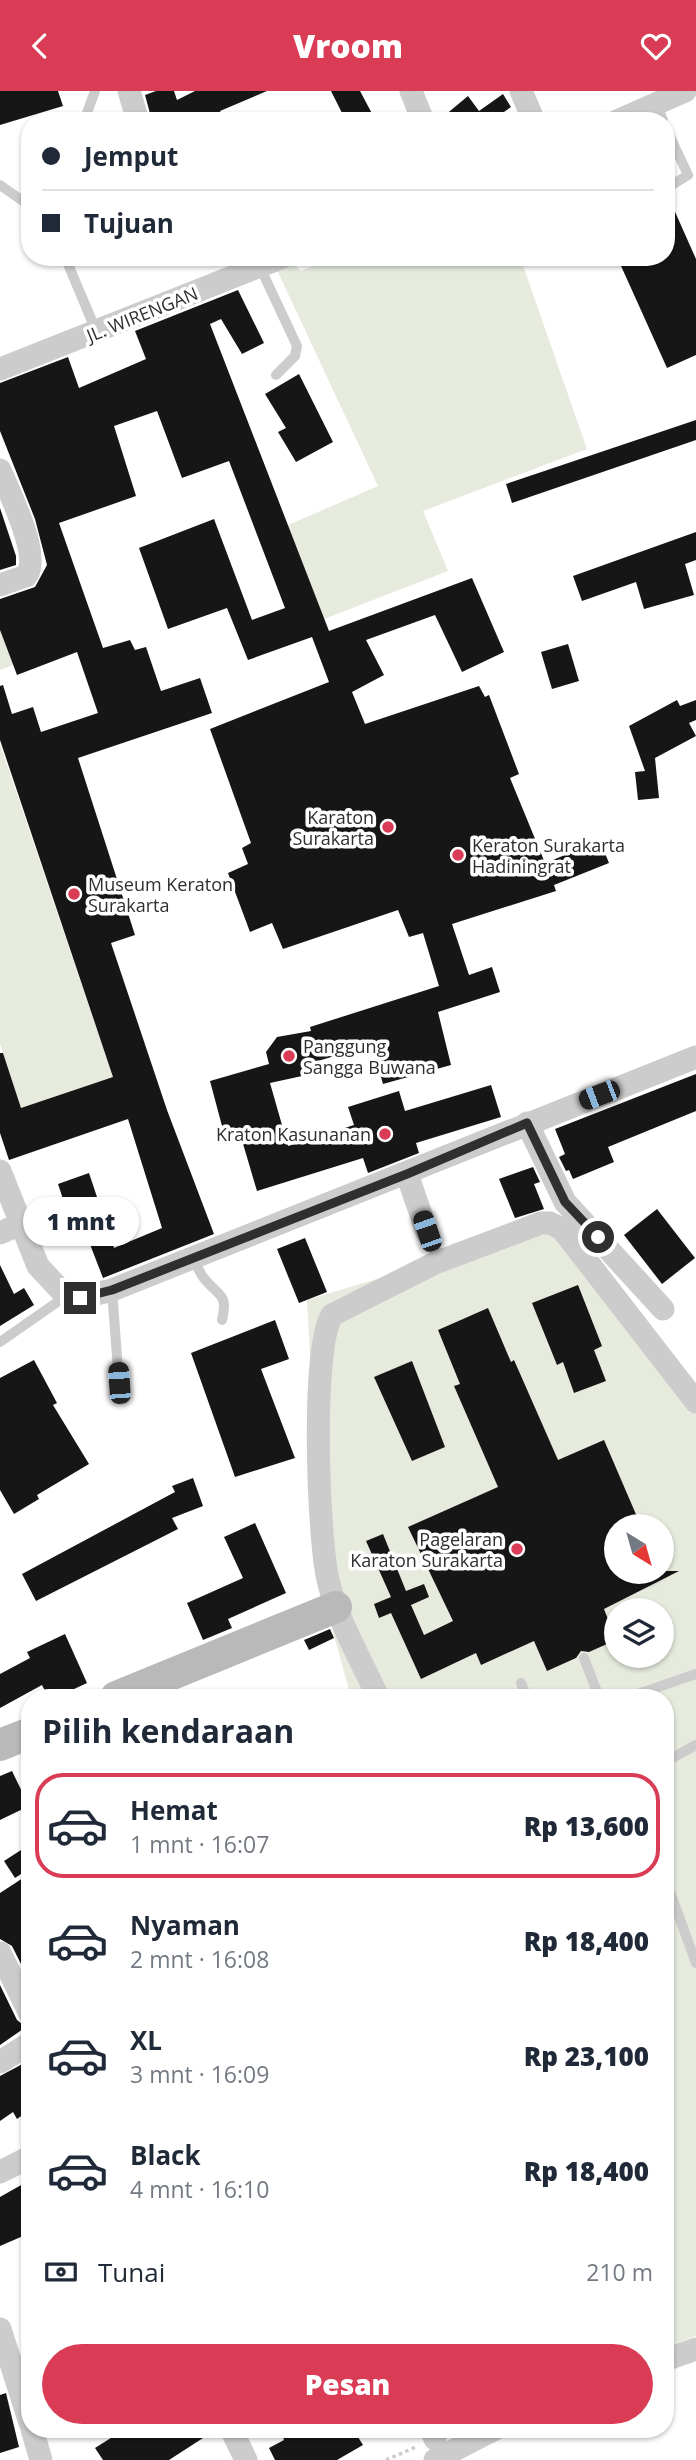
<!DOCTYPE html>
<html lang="id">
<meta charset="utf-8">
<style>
:root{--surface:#fff;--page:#f6f6f7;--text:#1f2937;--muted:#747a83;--line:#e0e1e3;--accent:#db3c55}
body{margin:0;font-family:"Open Sans",sans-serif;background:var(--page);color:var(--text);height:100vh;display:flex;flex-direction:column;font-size:26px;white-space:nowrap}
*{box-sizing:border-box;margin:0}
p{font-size:23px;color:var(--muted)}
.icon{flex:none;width:38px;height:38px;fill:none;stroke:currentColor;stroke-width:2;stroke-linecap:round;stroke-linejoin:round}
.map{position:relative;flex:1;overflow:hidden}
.panel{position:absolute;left:21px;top:1598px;width:653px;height:749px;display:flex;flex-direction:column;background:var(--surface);border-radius:28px;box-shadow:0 2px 5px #0004}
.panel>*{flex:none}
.banner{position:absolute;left:21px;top:21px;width:654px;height:154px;border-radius:28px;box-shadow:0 2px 5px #0004;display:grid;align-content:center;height:154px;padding:0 21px;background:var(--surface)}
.needle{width:46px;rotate:143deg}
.tools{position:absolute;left:604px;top:1423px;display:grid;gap:14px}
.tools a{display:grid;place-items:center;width:70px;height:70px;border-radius:50%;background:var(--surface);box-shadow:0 2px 5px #0004;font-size:35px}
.end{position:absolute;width:32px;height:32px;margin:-16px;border:9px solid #2f2f2f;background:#fff;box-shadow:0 0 0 4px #fff}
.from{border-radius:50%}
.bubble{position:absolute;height:49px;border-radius:24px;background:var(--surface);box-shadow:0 2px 5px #0004;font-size:23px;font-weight:800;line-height:49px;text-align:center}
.car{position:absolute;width:21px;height:42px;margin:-21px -10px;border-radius:9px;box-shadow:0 0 5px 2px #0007;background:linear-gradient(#222 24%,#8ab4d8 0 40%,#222 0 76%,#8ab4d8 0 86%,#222 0)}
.banner b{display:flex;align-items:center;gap:24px;height:66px;font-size:26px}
.banner b+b{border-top:2px solid var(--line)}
.banner i{width:18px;height:18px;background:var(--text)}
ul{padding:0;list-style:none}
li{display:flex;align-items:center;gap:21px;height:105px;margin:0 14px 10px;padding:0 7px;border:4px solid transparent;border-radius:28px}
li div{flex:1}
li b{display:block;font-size:26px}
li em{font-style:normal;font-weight:800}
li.selected{border-color:var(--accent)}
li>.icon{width:63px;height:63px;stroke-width:1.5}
h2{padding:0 21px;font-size:32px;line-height:84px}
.pay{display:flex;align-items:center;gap:18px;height:77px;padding:0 21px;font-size:26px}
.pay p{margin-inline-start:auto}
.cta{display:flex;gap:14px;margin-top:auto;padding:14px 21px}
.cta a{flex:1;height:80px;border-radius:42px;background:var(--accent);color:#fff;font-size:28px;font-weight:800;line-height:80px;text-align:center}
header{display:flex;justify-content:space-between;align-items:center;height:91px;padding:0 21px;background:var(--accent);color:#fff;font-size:32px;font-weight:800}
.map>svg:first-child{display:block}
</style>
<header><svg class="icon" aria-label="back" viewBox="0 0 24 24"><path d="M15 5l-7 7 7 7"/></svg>Vroom<svg class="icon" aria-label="heart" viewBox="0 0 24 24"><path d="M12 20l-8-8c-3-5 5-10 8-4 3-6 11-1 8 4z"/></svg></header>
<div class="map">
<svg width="696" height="2369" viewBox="0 0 696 2369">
<rect width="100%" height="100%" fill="#fff"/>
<!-- green -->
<g fill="#e6ebde" fill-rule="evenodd">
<polygon points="321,166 520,166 587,358 423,420 448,480 324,528 288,434 378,395 276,177 291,171 301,180 320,172"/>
<polygon points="0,539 13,574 0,579"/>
<polygon points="0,653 113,986 21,1017 0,953"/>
<path d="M555 1134 696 1302V2245L665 2257V1606H351L323 1505 307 1209ZM616 1435H662V1480H616ZM616 1519H662V1564H616Z"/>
</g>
<!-- building -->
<g fill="#161616">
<polygon points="0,0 58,0 63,15 0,34"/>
<polygon points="156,0 174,0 177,9 195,0 267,0 220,20 225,30 152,30 145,4"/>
<polygon points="331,0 360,0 376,30 346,30"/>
<polygon points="503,3 511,16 491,30 438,30 468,5 479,20"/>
<polygon points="668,105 696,168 696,264 667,277 617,166 667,166"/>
<polygon points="238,199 264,252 242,263 221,228 210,233 329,540 472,487 504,561 462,581 435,524 366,549 384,584 352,601 365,633 479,595 485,606 489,604 519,683 510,687 545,772 600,750 609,772 554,794 556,800 452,833 469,884 492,876 500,901 438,921 451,974 383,993 372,954 311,972 302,985 270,992 288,1055 354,1034 348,1016 399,1000 405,1020 491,994 501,1026 416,1052 419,1062 368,1082 363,1067 257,1100 241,1046 226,1050 210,990 269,973 266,961 277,946 311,940 310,936 439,895 423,842 409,846 398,819 283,858 272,832 250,841 228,782 248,773 242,757 251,752 210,638 329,591 312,546 248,569 227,517 168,538 139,457 214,428 252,529 285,517 229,370 182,387 157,320 114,335 136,405 59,432 103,557 130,549 135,559 146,556 161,600 200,587 212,622 78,667 135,844 111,852 167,1019 214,1143 103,1187 86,1143 76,1147 58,1093 89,1082 114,1157 162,1137 128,1028 9,1069 0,1042 0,962 3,962 21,1017 113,986 0,649 0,595 3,594 12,623 33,616 41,641 98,622 77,561 17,584 0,539 0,508 35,496 47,474 35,428 0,340 0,292 68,266 79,297 146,268 135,240"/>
<polygon points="299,283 333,351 296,371 278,341 286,337 265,303"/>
<polygon points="696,329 696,349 512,412 506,393"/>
<polygon points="0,417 16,465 16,474 0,479"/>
<polygon points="696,441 696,469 685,473 694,504 644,518 636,491 582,510 573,485"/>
<polygon points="568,553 579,590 552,598 541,561"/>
<polygon points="677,609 680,615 696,609 696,629 689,632 696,645 655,667 659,707 638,709 635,681 645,680 629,635"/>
<polygon points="696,983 696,1020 608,1056 614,1071 573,1088 569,1079 566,1080 559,1066 565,1063 555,1038"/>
<polygon points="533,1076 540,1091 534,1093 544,1118 515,1127 499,1088"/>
<polygon points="657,1118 695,1167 662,1193 624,1144"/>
<polygon points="305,1147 327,1201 299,1212 277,1158"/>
<polygon points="0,1174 14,1203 24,1197 34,1214 0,1235"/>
<polygon points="578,1194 602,1255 594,1259 606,1290 574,1302 563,1271 557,1274 532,1212"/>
<polygon points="488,1217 511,1271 514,1269 558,1369 604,1349 641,1435 616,1435 616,1480 679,1480 604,1518 616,1549 589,1561 581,1560 576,1567 547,1580 534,1550 481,1574 476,1562 421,1588 391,1522 379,1527 374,1513 391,1506 366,1450 383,1443 406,1500 424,1493 429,1506 411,1514 424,1544 453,1530 408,1436 498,1396 454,1295 460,1293 438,1239"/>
<polygon points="275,1229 289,1268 261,1278 295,1367 235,1386 191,1262"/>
<polygon points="34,1269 57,1312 53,1314 89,1373 37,1404 39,1408 14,1423 0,1399 0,1287"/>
<polygon points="412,1270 445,1356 412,1370 374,1286"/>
<polygon points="193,1387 203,1415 172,1427 178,1438 36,1510 22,1483 175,1401 172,1395"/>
<polygon points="255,1432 286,1502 228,1528 232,1537 203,1549 187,1512 243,1487 224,1446"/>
<polygon points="330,1538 334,1547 309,1559 304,1549"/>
<polygon points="65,1543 87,1592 57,1606 48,1606 42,1594 0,1617 0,1583 30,1567 27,1561"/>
<polygon points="12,1680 29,1715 0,1729 0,1685"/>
<polygon points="21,1759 30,1777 15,1787 4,1770"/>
<polygon points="23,1787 30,1797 30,1891 12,1855 0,1848 0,1802"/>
<polygon points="0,1894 17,1929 26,1936 0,1954"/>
<polygon points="30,1969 30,2019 17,2028 13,2021 0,2030 0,1985"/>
<polygon points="30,2089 30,2142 0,2155 0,2106"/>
<polygon points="6,2302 19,2356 0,2362 0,2304"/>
<polygon points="125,2338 217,2338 169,2369 103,2369 95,2357"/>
<polygon points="280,2338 353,2338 363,2354 337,2369 275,2369 269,2357 284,2349"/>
</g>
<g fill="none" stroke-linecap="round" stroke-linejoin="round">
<!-- path -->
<polyline stroke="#ccc" stroke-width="3.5" stroke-dasharray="3.5 3.5" stroke-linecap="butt" points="386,2369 416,2356"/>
<!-- lane -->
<g stroke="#ccc" stroke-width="10">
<polyline points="657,13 663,30"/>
<polyline points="84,30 95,0"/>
<polyline points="667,39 688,84 667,97"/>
<polyline points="0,94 30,115"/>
<polyline points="65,166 97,242"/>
<polyline points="260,176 297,255 295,265 276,284"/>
<path d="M192 1166C196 1173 199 1180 203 1186 217 1205 229 1201 222 1229"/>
<polyline points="112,1199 119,1292"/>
<polyline points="0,1251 66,1205"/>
<polyline points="584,1567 599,1606"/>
<polyline points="521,1592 527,1606"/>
<polyline points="629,1606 696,1583"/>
<polyline points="665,1671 696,1654"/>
<polyline points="665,1787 696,1872"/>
</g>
<!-- street -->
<g stroke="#ccc" stroke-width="23">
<polyline points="129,0 138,30"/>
<polyline points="411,0 423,30"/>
<polyline points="521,0 534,30"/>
<polyline points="617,30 685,0"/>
<polyline points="0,278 283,166"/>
<path d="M0 379C9 401 42 466 26 485L0 494"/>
<polyline points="527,1032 565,1111 663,1218"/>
<polyline points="0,1080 38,1175 66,1205 80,1207 112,1199 696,966"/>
<polyline points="407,1083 427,1141"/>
<polyline points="0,1142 20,1133"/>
<path d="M378 1606C361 1569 338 1530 328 1489 318 1445 311 1258 332 1224L435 1172 541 1132H550L562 1138 696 1311"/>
<polyline points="0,1862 30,1923"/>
<polyline points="0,1971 30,1952"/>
<polyline points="0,2081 30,2066"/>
<polyline points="0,2238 30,2332"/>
<polyline points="665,2269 696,2258"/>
<polyline points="32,2338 41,2369"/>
<polyline points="231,2338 246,2369"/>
<polyline points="431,2338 435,2348"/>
<polyline points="435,2369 495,2338"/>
</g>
<!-- secondary -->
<g stroke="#b9b9b9" stroke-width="32">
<polyline points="116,1606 336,1516"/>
<polyline points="0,1654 30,1642"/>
</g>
</g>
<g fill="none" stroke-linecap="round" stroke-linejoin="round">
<!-- route -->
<polyline stroke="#2f2f2f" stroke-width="9" points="80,1207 112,1199 407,1083 527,1032 565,1111 598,1146"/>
</g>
<!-- markers -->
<g fill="#db3c55" stroke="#fff" stroke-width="2.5">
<circle cx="388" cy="736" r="7"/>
<circle cx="458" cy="764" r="7"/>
<circle cx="74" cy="803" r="7"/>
<circle cx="289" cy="965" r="7"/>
<circle cx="385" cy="1043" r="7"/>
<circle cx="517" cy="1458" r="7"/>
</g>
<g text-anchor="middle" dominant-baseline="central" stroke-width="7" stroke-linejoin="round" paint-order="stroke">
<!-- street labels -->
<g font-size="18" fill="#2f2f2f" stroke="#fff">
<text transform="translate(142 223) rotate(-22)">JL. WIRENGAN</text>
</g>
<!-- poi labels -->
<g font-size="18" fill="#2f2f2f" stroke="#fff" text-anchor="end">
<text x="374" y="726">Karaton<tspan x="374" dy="21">Surakarta</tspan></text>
<text x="472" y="754" text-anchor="start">Keraton Surakarta<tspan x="472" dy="21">Hadiningrat</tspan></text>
<text x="88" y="793" text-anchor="start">Museum Keraton<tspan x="88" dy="21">Surakarta</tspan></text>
<text x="303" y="955" text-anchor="start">Panggung<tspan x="303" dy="21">Sangga Buwana</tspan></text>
<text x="371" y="1043">Kraton Kasunanan</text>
<text x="503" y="1448">Pagelaran<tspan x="503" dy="21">Karaton Surakarta</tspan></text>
</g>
</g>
</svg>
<div class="tools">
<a><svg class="needle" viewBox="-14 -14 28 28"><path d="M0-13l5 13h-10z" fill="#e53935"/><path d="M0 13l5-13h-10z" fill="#747a83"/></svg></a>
<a><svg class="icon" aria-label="layers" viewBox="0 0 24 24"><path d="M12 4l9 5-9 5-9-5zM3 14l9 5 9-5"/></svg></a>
</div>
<i class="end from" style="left:598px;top:1146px"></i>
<i class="end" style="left:80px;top:1207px"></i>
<div class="bubble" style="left:23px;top:1106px;width:116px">1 mnt</div>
<i class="car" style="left:599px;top:1004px;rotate:249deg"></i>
<i class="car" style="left:427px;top:1140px;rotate:341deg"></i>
<i class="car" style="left:119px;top:1292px;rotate:356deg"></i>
<div class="banner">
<b><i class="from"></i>Jemput</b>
<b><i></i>Tujuan</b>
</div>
<section class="panel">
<h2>Pilih kendaraan</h2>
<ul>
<li class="selected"><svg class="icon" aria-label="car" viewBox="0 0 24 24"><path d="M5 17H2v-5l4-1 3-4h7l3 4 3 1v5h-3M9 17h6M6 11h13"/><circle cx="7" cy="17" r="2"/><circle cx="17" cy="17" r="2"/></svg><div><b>Hemat</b><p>1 mnt · 16:07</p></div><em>Rp 13,600</em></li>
<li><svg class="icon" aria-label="car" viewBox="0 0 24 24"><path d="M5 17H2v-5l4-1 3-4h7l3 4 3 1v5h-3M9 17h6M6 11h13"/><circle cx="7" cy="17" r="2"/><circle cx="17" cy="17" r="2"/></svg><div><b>Nyaman</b><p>2 mnt · 16:08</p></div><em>Rp 18,400</em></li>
<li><svg class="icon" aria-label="car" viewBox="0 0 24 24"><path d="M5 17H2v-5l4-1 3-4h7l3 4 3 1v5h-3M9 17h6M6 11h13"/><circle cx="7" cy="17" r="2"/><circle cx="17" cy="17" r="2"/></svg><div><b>XL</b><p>3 mnt · 16:09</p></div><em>Rp 23,100</em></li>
<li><svg class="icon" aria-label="car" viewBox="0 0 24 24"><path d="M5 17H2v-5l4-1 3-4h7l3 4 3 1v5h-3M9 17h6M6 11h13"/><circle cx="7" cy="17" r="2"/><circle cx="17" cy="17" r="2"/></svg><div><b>Black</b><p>4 mnt · 16:10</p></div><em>Rp 18,400</em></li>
</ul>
<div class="pay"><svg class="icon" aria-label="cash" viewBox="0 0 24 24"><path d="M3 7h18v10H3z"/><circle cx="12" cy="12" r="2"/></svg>Tunai<p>210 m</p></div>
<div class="cta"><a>Pesan</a></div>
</section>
</div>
